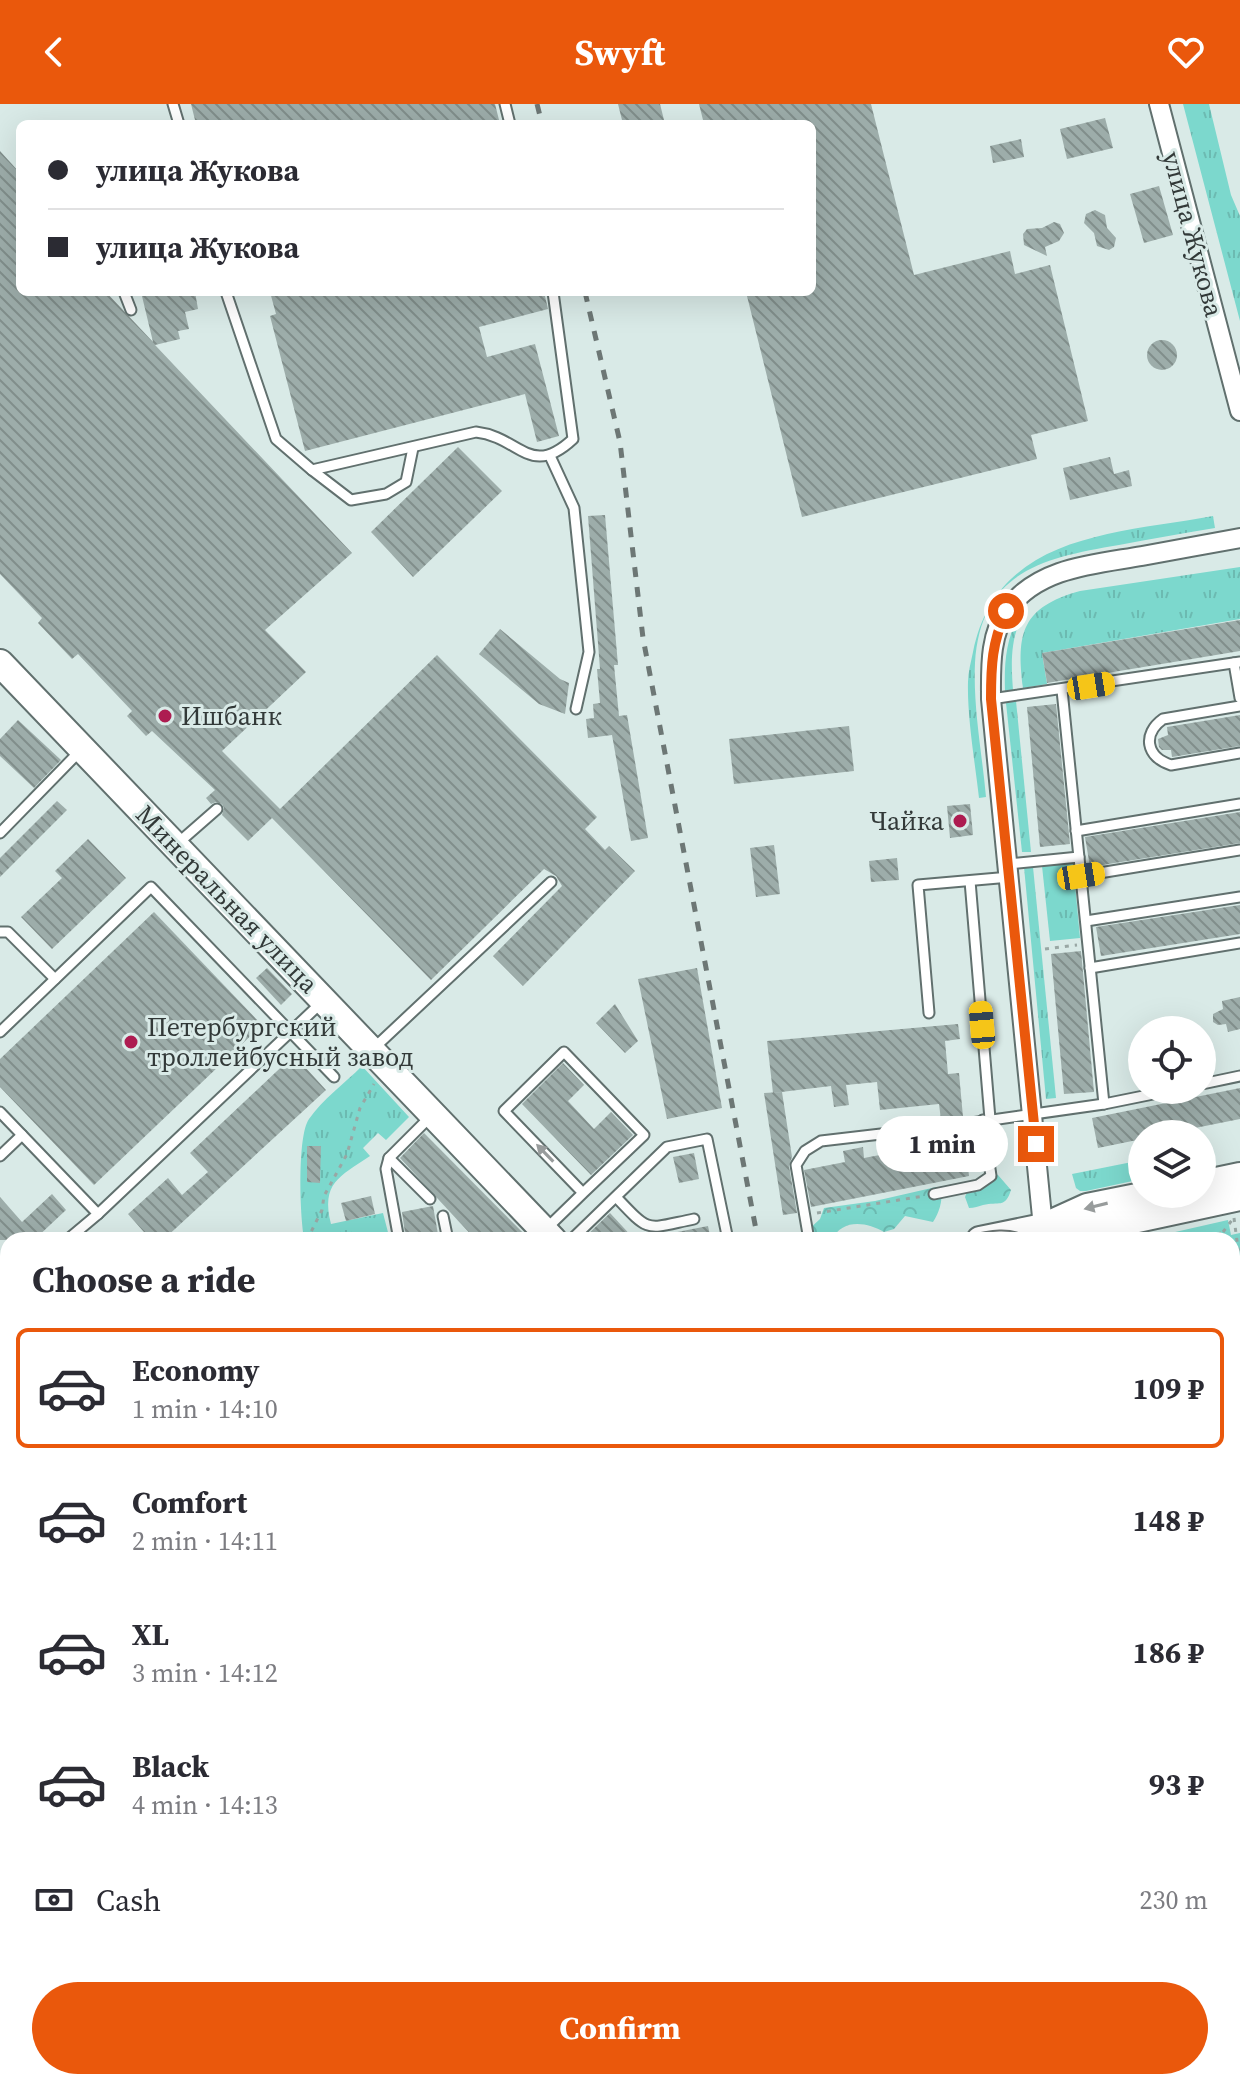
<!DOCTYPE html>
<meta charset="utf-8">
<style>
:root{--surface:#fff;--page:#f7f7f7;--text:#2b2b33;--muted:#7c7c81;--line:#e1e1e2;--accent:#ea580c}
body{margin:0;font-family:"Source Serif 4",serif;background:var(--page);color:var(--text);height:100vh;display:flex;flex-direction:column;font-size:30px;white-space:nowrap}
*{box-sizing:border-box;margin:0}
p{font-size:26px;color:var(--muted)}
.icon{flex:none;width:44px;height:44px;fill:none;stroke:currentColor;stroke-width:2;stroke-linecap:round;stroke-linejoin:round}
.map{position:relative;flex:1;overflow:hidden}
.side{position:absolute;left:0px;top:1128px;width:1240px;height:858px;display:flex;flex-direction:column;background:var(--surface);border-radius:24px 24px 0 0;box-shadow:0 8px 32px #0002}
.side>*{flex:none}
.banner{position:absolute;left:16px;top:16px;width:800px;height:176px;border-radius:12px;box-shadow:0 8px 32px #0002;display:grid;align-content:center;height:176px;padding:0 32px;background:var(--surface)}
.tools{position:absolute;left:1128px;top:912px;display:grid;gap:16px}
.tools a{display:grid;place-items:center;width:88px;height:88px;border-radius:50%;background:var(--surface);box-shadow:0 8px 32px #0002;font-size:40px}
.end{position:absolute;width:36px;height:36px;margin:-18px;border:10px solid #ea580c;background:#fff;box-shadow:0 0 0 4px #fff}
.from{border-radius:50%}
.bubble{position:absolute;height:56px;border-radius:28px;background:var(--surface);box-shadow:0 8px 32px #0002;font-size:26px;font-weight:700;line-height:56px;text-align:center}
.car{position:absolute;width:24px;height:48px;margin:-24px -12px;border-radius:10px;box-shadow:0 0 6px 2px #0007;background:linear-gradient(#f5c518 24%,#345 0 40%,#f5c518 0 76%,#345 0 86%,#f5c518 0)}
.banner b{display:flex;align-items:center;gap:28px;height:76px;font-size:30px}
.banner b+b{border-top:2px solid var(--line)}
.banner i{width:20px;height:20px;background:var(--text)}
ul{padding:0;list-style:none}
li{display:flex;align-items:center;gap:24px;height:120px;margin:0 16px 12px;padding:0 16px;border:4px solid transparent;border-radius:12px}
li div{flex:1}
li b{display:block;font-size:30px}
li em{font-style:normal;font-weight:700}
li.on{border-color:var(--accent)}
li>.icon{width:72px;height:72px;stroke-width:1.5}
h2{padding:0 32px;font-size:36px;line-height:96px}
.pay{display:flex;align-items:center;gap:20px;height:88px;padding:0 32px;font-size:30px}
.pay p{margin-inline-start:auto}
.cta{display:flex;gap:16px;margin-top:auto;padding:16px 32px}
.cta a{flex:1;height:92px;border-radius:48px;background:var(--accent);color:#fff;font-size:32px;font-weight:700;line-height:92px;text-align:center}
header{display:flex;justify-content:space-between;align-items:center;height:104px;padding:0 32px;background:var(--accent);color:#fff;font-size:36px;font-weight:700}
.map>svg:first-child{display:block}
</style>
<header><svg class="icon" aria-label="back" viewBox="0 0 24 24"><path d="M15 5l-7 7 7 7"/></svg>Swyft<svg class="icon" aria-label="heart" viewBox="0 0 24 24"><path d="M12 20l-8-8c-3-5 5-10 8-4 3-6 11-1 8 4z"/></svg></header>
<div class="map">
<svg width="1240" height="1985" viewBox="0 0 1240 1985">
<defs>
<pattern id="grass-tufts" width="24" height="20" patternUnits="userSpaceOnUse" patternTransform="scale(2)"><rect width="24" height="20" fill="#7cd8cd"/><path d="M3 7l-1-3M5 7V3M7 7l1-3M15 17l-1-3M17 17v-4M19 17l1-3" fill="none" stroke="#6cbab1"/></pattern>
<pattern id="forest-crowns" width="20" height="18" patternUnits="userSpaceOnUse" patternTransform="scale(2)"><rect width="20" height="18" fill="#7cd8cd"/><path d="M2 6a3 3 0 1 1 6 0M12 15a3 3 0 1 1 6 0" fill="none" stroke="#6cbab1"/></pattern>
<pattern id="building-back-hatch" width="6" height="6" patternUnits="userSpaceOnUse" patternTransform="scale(2)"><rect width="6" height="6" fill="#9dadaa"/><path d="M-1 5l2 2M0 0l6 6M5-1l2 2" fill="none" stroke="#818e8b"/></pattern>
</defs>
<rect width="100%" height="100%" fill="#d9eae7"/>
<!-- grass -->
<g fill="url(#grass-tufts)">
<polygon points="1183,0 1209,0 1231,91 1240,112 1240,217"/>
<path d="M1213 412 1215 424C1183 429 1151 435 1119 441 1043 454 981 467 975 559 973 603 982 649 986 693L979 694C975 659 967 612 968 578 968 568 971 558 973 548 997 429 1116 430 1213 412Z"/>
<path d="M1240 463V515L1042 549 1047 580 1023 584C1016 529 1022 503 1080 487Z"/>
<path d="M1022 507 1024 509C1010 534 1011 558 1013 586L1005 587C1004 558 1006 532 1022 507Z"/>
<polygon points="1016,597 1031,748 1022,748 1006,599"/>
<polygon points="1073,759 1080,834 1050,837 1042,762"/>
<polygon points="1024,763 1033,763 1056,994 1046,995"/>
<path d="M362 962 409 1013 386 1036 378 1029 363 1044 370 1052C339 1073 321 1079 331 1120L383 1109 390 1136H292L304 1133C300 1112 297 1032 309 1015 322 996 345 979 362 962Z"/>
<polygon points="1142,1056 1142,1075 1086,1087 1080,1087 1076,1084 1072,1070"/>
</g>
<!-- forest -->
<g fill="url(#forest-crowns)">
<path d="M992 1069 998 1071 1011 1086C1005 1105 999 1097 983 1101 979 1102 974 1104 969 1104L965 1093 967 1088Z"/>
<path d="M936 1083 941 1086C943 1097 939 1109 933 1118L905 1112 894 1125 884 1128C867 1118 842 1114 832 1136H812L807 1127 820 1115 824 1104 875 1097Z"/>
</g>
<!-- park -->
<polygon fill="#7cd8cd" points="1228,1116 1231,1131 1240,1129 1240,1621 1234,1621 1234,1631 1232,1631 1232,1136 1140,1136"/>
<!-- building -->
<g fill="url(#building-back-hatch)">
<polygon points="191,0 495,0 500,20 196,20"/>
<polygon points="618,0 660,0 665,20 623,20"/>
<polygon points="699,0 871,0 914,171 1010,147 1015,170 1050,161 1088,317 1031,331 1037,355 802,413 746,188 812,188 812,20 704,20"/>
<polygon points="1105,14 1113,44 1067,55 1060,25"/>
<polygon points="1021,35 1024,53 993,59 990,42"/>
<polygon points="0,47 20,69 20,188 106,188 153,238 141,188 195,188 198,205 185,208 189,225 178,227 180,235 155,241 352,449 265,526 306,568 222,647 280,705 437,551 597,713 585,725 605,746 609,742 635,767 523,882 493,852 562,782 556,772 544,765 431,876 272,714 248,737 222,711 224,704 222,700 216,698 211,700 206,694 215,686 152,627 146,632 127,612 132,607 78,550 72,555 38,519 42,514 0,470"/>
<polygon points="1159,82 1173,131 1144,139 1130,90"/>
<polygon points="1095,106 1105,111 1107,124 1116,134 1114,143 1109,146 1097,142 1094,129 1084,119 1086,110"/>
<polygon points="1054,118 1060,120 1064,129 1059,137 1045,143 1047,152 1024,141 1023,130 1027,125 1042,124"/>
<polygon points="270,188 544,188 548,205 479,223 487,253 535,240 559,332 537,338 525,290 305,347 270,212 276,210"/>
<circle cx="1162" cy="251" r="15"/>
<polygon points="458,343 502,387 413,473 371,428"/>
<polygon points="1110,353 1114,370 1129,366 1132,382 1070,396 1063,364"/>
<polygon points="605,411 618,561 614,561 619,612 627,611 648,734 631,737 612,631 588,634 586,615 594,614 593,600 600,599 597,565 600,565 588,412"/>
<polygon points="1240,516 1240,547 1047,579 1042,549"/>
<polygon points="500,525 560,575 569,579 565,610 539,600 479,550"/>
<polygon points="1056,600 1070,740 1040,743 1027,603"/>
<polygon points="1240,611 1240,642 1172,653 1171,646 1162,646 1159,643 1158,635 1168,631 1167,623"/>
<polygon points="18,616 61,656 34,684 0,652 0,635"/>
<polygon points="849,622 854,667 734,680 729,635"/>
<polygon points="57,697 67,706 0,773 0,754"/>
<polygon points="970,700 973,731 950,734 947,702"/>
<polygon points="1240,708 1240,739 1090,763 1085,733"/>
<polygon points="88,735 126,774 52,845 21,813 62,774 55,767"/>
<polygon points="774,741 780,790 756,793 750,744"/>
<polygon points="897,754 899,776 871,778 869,757"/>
<polygon points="1240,801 1240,830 1101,852 1096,823"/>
<polygon points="154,808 262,921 94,1081 0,983 0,955"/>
<polygon points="1081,847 1094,988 1064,990 1051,850"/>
<polygon points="267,864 292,890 281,901 256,874"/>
<polygon points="697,864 722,1004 667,1015 638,875"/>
<polygon points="1240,893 1240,925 1228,928 1226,920 1218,921 1213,918 1213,910 1223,905 1222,897"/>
<polygon points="615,900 638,937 625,949 596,919"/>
<polygon points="958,920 960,935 945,937 948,970 959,969 963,1013 957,1020 959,1025 964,1027 969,1072 811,1103 804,1066 845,1058 843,1047 863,1043 864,1054 943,1039 942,1030 947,1027 948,1021 941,1016 939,1000 880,1006 877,978 846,981 849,1001 834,1003 831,982 773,989 767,937"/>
<polygon points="294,951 326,986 163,1136 151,1136 128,1110 168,1074 182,1091 208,1068 190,1049"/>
<polygon points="563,959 584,981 568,997 594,1025 611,1008 633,1031 591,1071 522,1000"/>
<polygon points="1240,984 1240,1015 1165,1030 1142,1030 1142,1035 1098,1044 1092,1014"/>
<polygon points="782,988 792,1053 789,1062 797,1109 783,1111 764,989"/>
<polygon points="424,1029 530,1136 476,1136 400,1054"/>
<polygon points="307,1042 321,1042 320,1079 307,1078"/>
<polygon points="694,1049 699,1075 679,1079 673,1053"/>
<polygon points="52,1090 66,1106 34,1136 0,1136 0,1093 22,1118"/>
<polygon points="371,1092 375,1110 346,1117 341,1099"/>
<polygon points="433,1102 439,1136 406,1136 402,1108"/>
<polygon points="610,1109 635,1136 582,1136"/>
<polygon points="708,1122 711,1136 668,1136 667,1130"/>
</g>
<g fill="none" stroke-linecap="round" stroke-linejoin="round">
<!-- lane casing -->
<g stroke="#61706e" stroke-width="13">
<g id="lane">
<polyline points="173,0 179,20"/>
<polyline points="505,0 510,20"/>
<polyline points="124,188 131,206"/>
<path d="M226 188 276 335 312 366 476 328C520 333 530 375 573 335L553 188"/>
<polyline points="550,352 574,404 589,548 576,605"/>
<polyline points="312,366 351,396 386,390 406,378 413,344"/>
<polyline points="1234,559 1240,594"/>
<polyline points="1062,586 1104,1000"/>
<polyline points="991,595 1240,558"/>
<path d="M1240 602 1163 615C1142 630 1146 653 1171 661L1240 649"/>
<polyline points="1076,727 1240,700"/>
<polyline points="0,729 80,647"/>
<polyline points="177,740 217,705"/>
<polyline points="1008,760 1079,753"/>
<polyline points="1081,772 1240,746"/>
<polyline points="970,777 990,1015"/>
<polyline points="1086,817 1240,793"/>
<polyline points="0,828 8,828 55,875"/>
<polyline points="1090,864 1240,839"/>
<polyline points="929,909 918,781 1010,773"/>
<polyline points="0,928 151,783 334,973"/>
<polyline points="373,945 551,778"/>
<polyline points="1202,980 1240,972"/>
<polyline points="0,1008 98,1110"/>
<polyline points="964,1020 1104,1000 1173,986"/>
<polyline points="0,1052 22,1031"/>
<polyline points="389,1054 430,1095"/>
<polyline points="934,1090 978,1081 991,1072 983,1016"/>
<path d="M616 1093C651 1130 645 1125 694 1115"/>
<polyline points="443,1112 448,1136"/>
<polyline points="547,1124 583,1089 504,1007 564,948 644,1031 583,1089"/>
<polyline points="67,1136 98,1110 322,898"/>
<polyline points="399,1136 386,1065 389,1054 432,1011"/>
<polyline points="571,1136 667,1043 707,1035 728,1136"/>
<polyline points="809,1136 796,1061 805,1047 821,1037 941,1023"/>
<polyline points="0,1162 8,1160"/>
<polyline points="0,1231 8,1229"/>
<polyline points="1232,1734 1240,1737"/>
<polyline points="1232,1820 1240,1819"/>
<polyline points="0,1828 8,1820"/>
<polyline points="0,1889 8,1881"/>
<polyline points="1232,1935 1240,1934"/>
<polyline points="159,1978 169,1985"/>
<polyline points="1038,1978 1040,1985"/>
<polyline points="1197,1978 1207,1985"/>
<polyline points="1129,1983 1186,1978"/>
<polyline points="42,1985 50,1978"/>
<polyline points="172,1985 182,1978"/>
<polyline points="638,1985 646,1978"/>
</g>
</g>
<!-- street casing -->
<g stroke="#61706e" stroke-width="22">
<g id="street">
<polyline points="1159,0 1240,307"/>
<path d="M1043 1123 991 595C991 565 989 531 1008 505 1038 463 1096 460 1142 452 1175 446 1207 440 1240 434"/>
</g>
</g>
<!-- secondary casing -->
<g stroke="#61706e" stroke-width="30">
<g id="secondary">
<polyline points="0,559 553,1136"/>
<polyline points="1202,1080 1240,1072"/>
<polyline points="1043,1123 1091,1125 1240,1093"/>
<polyline points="980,1136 1043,1123 1087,1103 1152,1090"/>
<polyline points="0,1332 8,1330"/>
<polyline points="1128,1978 1129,1985"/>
</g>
</g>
<!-- path -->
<g stroke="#99a7a4" stroke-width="3" stroke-dasharray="4 6" stroke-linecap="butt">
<polyline points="1045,845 1077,841"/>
<polyline points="817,1109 924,1092"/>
<polyline points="1234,1114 1240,1160"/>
<polyline points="307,1136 322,1106 324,1092 347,1050 360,1004 374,980"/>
<polyline points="1190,1136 1221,1129"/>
<polyline points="1217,1136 1232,1116"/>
<polyline points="1232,1243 1240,1243"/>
<polyline points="1232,1295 1240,1294"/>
<polyline points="1232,1542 1240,1536"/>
</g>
<!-- lane -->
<use href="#lane" stroke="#fff" stroke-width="9"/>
<!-- street -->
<use href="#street" stroke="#fff" stroke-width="18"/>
<!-- secondary -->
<use href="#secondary" stroke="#fff" stroke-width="26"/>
<!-- tram -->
<g stroke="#6d7775" stroke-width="2">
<path d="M950 1136C978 1130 1008 1118 1033 1136"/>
<polyline points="0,1327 8,1326"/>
<polyline points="1123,1978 1124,1985"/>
<polyline points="1135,1978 1136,1985"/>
</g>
<!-- rail -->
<g stroke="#6d7775" stroke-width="5" stroke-dasharray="10 10" stroke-linecap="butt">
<polyline points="537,0 542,20"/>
<polyline points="585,188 620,338 643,534 758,1136"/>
</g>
</g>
<!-- one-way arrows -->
<defs><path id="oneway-solid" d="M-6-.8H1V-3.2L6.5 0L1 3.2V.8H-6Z" transform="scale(2)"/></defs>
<g fill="#989c9c">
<use href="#oneway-solid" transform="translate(545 1049) rotate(-134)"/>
<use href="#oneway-solid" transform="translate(1096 1102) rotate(166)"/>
</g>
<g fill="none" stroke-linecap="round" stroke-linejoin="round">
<!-- route -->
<path stroke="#ea580c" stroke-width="10" d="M1006 507C992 539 991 561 991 595L1036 1040"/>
</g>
<!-- markers -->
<g fill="#ad1c51" stroke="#d9eae7" stroke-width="3">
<circle cx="165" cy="612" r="8"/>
<circle cx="960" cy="717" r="8"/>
<circle cx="131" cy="938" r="8"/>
</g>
<g text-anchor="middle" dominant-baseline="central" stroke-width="6" stroke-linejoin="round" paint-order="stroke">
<!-- street labels -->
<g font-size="26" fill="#323938" stroke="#d9eae7">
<text transform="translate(1193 130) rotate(75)">улица Жукова</text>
<text transform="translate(227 795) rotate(46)">Минеральная улица</text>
</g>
<!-- poi labels -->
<g font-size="26" fill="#323938" stroke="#d9eae7" text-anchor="start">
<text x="181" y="612">Ишбанк</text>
<text x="944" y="717" text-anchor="end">Чайка</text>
<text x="147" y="923">Петербургский<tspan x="147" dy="30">троллейбусный завод</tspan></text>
</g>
</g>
</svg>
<div class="tools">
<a><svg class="icon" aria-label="locate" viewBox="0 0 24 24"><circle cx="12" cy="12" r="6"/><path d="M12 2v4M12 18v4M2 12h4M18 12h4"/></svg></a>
<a><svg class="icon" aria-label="layers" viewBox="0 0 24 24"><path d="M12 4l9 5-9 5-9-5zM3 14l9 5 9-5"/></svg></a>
</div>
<i class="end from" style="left:1006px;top:507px"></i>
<i class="end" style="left:1036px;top:1040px"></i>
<div class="bubble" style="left:876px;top:1012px;width:132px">1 min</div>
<i class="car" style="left:1091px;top:582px;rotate:81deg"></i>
<i class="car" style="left:1081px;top:772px;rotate:81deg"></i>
<i class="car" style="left:982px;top:921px;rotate:355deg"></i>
<div class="banner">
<b><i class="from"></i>улица Жукова</b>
<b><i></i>улица Жукова</b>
</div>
<section class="side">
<h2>Choose a ride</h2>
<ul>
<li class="on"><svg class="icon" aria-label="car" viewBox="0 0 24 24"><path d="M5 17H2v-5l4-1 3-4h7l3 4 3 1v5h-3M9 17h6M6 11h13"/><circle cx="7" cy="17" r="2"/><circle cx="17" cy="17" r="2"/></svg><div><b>Economy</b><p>1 min · 14:10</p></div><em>109 ₽</em></li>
<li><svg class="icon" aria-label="car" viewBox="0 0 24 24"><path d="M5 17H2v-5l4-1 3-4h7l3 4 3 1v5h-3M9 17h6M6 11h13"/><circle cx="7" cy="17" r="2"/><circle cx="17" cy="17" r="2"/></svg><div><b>Comfort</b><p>2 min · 14:11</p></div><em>148 ₽</em></li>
<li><svg class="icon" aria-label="car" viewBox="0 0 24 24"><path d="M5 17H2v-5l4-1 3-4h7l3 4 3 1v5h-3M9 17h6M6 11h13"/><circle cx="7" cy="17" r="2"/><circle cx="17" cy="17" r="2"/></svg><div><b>XL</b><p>3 min · 14:12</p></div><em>186 ₽</em></li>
<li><svg class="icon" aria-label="car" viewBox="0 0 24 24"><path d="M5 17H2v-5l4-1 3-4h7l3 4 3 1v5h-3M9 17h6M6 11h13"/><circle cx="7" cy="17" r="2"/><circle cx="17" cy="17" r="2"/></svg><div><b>Black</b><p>4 min · 14:13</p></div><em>93 ₽</em></li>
</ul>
<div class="pay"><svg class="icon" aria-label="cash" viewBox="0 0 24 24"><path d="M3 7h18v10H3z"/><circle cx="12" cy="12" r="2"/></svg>Cash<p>230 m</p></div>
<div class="cta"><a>Confirm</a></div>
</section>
</div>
